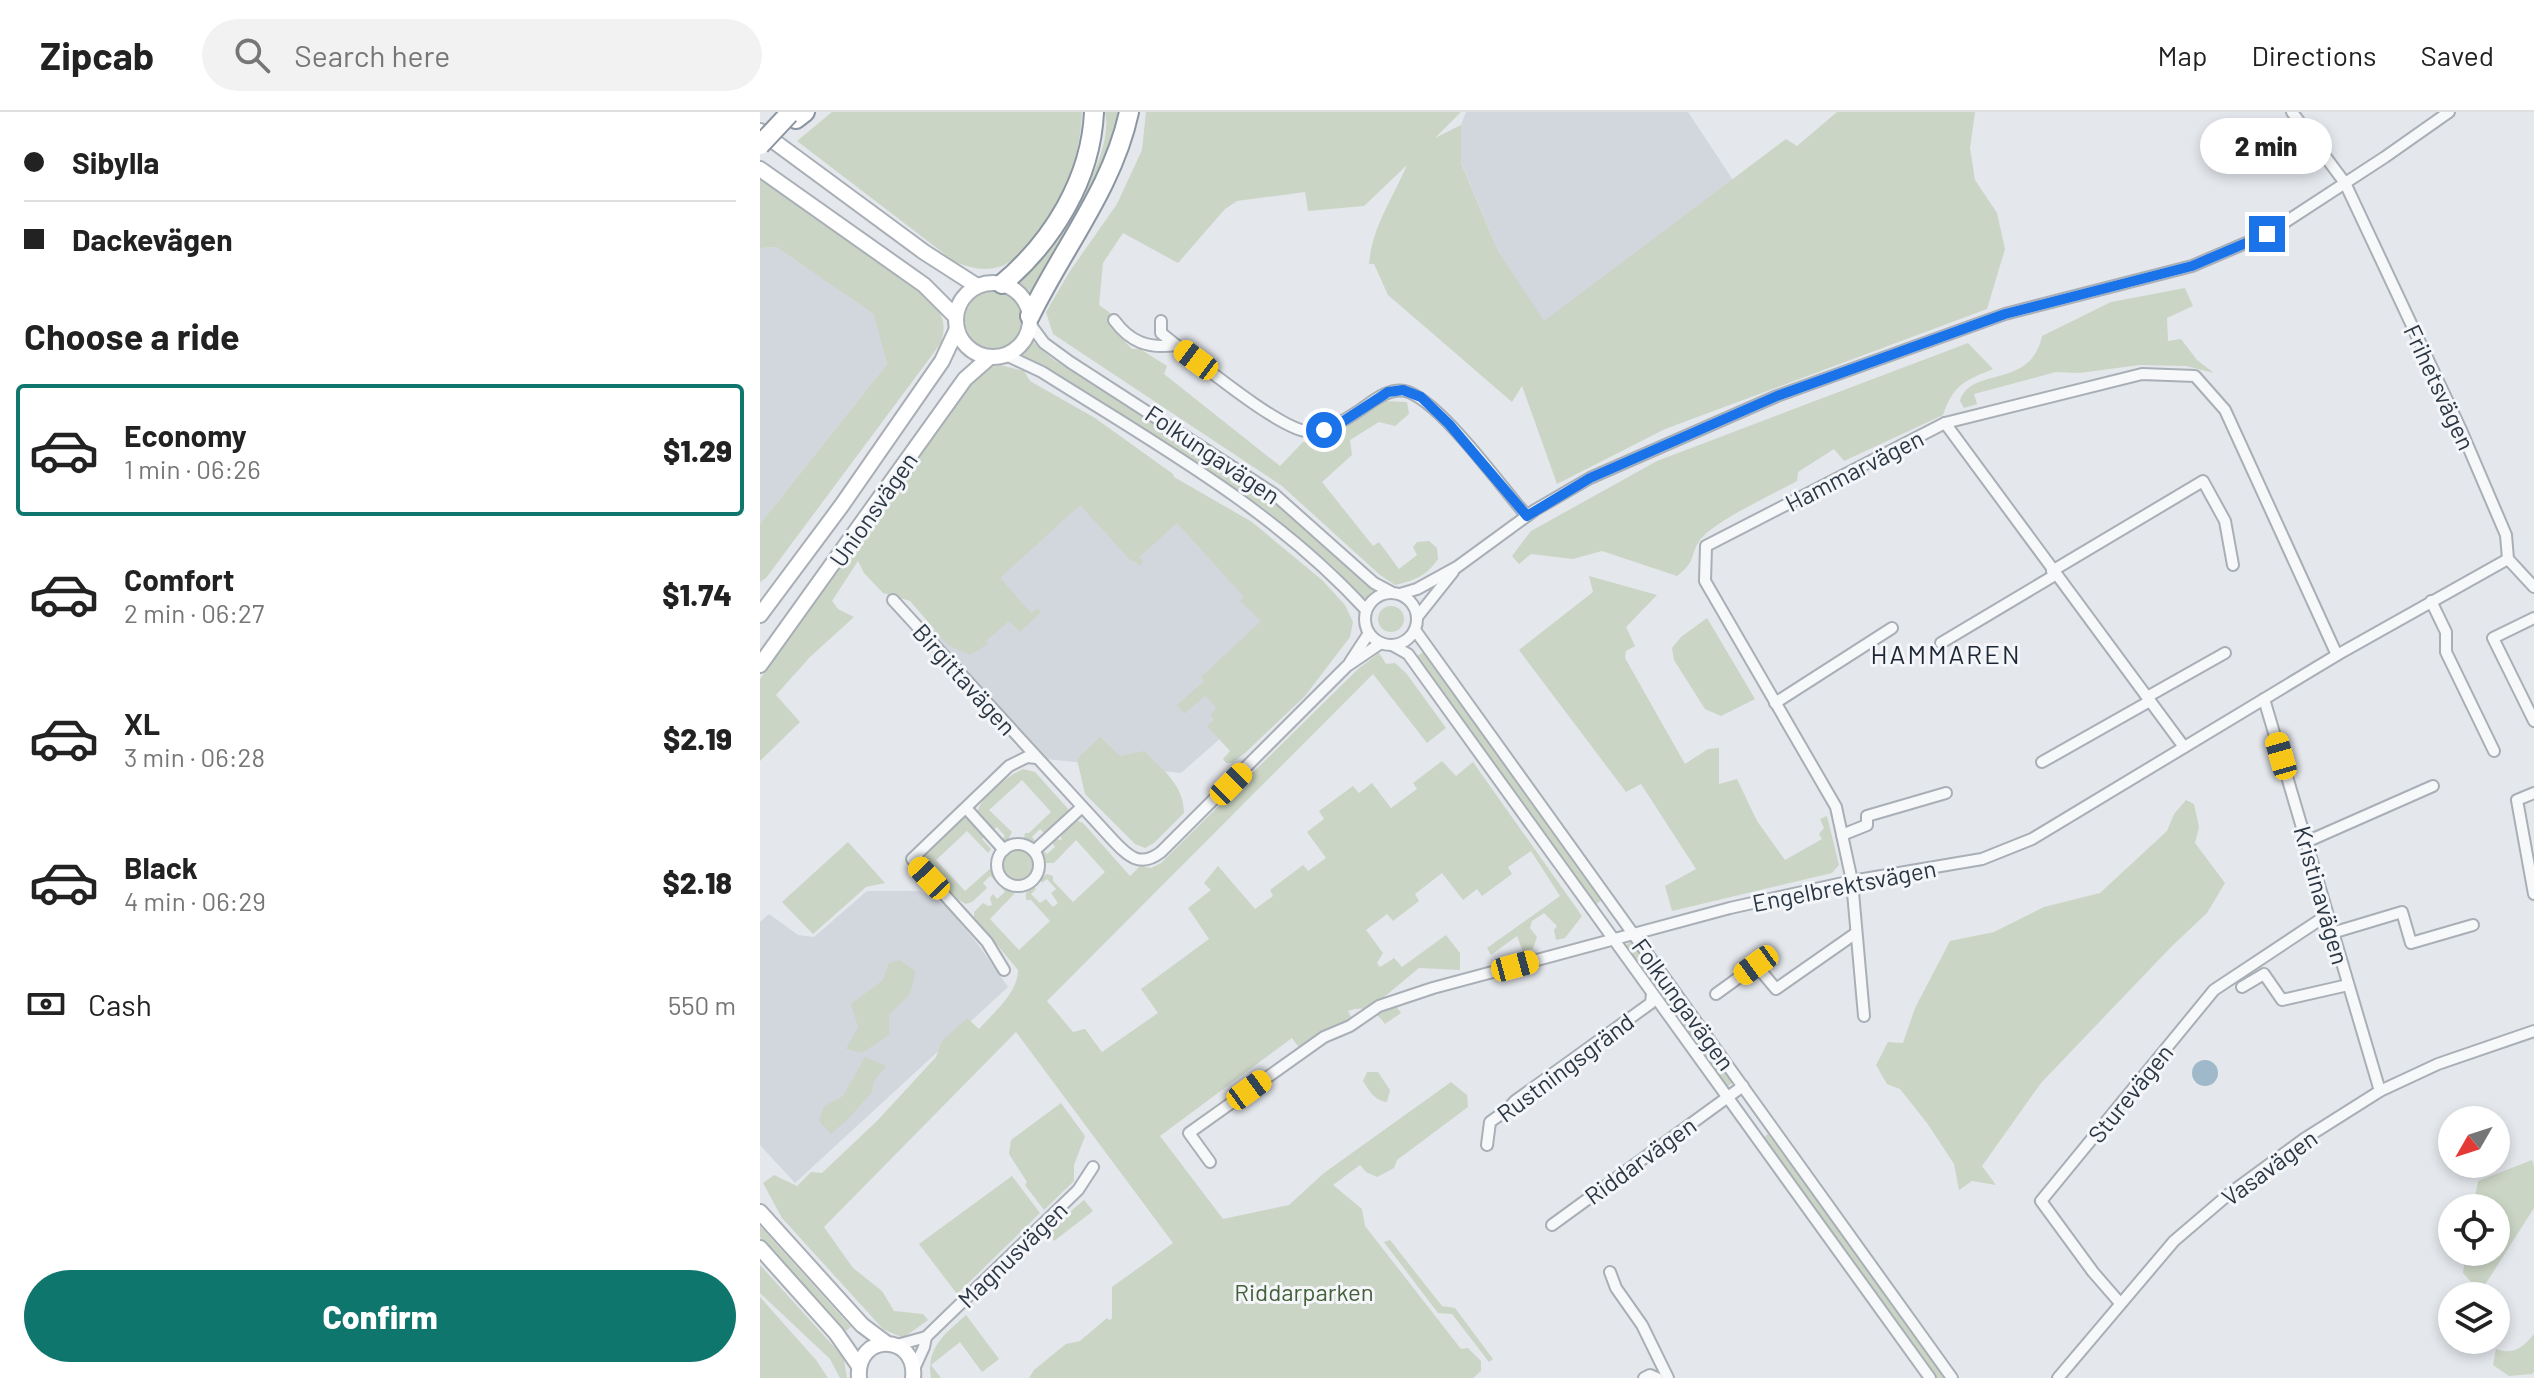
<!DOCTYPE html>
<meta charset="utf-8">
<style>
:root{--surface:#fff;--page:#f2f2f2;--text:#222;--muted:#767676;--line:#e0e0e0;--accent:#0f766e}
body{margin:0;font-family:Barlow,sans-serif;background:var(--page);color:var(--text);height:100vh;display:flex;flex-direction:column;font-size:30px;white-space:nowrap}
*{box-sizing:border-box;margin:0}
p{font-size:26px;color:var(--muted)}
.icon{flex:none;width:44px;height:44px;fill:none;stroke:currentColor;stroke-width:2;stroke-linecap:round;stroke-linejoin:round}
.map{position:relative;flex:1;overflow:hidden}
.side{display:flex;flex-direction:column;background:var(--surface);width:760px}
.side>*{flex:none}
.banner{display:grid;align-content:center;height:176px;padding:0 24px;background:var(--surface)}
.needle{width:52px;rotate:231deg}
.tools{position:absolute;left:1678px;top:994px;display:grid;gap:16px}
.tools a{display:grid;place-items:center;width:72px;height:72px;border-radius:50%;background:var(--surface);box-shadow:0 4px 12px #0003;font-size:40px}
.end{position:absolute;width:36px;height:36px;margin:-18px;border:10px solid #1a73e8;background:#fff;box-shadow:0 0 0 4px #fff}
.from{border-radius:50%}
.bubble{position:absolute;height:56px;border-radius:28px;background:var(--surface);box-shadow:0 4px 12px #0003;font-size:26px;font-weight:800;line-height:56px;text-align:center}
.car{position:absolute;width:24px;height:48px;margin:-24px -12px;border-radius:10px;box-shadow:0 0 6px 2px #0007;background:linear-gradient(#f5c518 24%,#345 0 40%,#f5c518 0 76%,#345 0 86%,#f5c518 0)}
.banner b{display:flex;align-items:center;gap:28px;height:76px;font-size:30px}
.banner b+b{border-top:2px solid var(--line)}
.banner i{width:20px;height:20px;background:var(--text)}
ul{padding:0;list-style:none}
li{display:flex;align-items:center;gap:24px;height:132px;margin:0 16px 12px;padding:0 8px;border:4px solid transparent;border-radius:8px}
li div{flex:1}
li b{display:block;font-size:30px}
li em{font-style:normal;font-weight:800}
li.current{border-color:var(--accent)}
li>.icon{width:72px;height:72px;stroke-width:1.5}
h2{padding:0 24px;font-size:36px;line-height:96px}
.pay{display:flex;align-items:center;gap:20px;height:88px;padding:0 24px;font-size:30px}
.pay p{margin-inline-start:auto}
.button{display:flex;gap:16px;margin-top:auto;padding:16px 24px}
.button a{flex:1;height:92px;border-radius:48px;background:var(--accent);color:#fff;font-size:32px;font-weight:800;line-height:92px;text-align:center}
header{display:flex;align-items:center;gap:48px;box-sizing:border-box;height:112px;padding:0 40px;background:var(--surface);border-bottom:2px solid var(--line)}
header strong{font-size:38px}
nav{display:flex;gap:44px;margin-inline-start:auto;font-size:28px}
.search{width:560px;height:72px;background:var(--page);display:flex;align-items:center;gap:20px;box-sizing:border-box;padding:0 28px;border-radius:44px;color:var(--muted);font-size:30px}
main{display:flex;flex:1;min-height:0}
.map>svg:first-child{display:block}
</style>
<header>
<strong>Zipcab</strong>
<div class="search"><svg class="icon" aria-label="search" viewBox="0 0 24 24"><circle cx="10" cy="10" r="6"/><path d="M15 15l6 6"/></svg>Search here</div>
<nav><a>Map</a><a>Directions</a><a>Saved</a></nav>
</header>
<main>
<section class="side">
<div class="banner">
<b><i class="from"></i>Sibylla</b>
<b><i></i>Dackevägen</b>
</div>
<h2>Choose a ride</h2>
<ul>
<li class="current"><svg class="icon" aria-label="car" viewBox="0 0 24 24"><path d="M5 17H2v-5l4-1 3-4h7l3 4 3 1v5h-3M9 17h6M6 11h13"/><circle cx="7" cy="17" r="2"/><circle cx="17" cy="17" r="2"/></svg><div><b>Economy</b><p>1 min · 06:26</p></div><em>$1.29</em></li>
<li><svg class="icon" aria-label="car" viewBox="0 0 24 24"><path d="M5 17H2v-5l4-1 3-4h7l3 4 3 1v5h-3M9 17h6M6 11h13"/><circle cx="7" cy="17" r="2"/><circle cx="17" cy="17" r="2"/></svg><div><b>Comfort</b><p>2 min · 06:27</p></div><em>$1.74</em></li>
<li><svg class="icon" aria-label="car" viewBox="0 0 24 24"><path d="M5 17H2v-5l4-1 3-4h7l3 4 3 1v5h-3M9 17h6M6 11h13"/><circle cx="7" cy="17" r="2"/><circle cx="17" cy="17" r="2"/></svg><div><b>XL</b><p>3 min · 06:28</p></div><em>$2.19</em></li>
<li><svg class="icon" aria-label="car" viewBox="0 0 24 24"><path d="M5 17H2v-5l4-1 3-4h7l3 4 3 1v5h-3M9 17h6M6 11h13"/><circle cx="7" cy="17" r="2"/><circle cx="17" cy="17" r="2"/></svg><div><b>Black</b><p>4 min · 06:29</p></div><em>$2.18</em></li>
</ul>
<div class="pay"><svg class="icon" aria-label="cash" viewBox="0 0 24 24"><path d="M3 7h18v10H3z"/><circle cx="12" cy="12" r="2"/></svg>Cash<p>550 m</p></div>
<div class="button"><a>Confirm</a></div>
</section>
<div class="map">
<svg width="1774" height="1266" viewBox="0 0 1774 1266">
<rect width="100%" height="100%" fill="#e4e7ec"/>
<!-- built -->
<g fill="#d2d7dd">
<polygon points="706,0 928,0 973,68 784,210 738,139 701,50 701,13"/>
<polygon points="16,135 115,202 127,252 0,412 0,136"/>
<polygon points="363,352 546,551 421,661 286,647 170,521"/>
<polygon points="107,779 160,779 184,792 217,831 248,875 35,1071 0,1033 0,810 9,802 38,823 54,825"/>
</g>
<!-- green -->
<g fill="#cbd5c5">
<path d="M72 0H322C321 25 316 49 306 72 297 93 263 147 242 154 224 160 212 156 195 150L37 29Z"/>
<path d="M345 0H358C346 67 300 121 271 181L259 171C290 133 356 51 345 0Z"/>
<path d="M386 0H701L675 26 701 13V51L738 139 784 209 1026 27 1037 34 1077 0H1215L1210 36 1215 68 1237 101 1245 137 1227 197 905 317 797 372 762 274 752 290 628 183 614 152H609C612 115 633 86 647 53L604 94 548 99 545 80 477 89 465 97 418 151 363 121 343 151 339 193 353 203 355 219 372 237H380L407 254 404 262 520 354 543 330 565 328 624 289 647 290 649 302 635 314 619 310 590 328 592 343 562 370 613 434 619 430 639 457 657 443 653 435 657 430 669 429 677 436 678 447C667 464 653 469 635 473L620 463 522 374 293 222 286 200 310 159 357 92 382 38Z"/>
<path d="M0 65 161 179C178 198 189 205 181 231L6 466 0 470V412L127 252 114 202 16 135 0 136Z"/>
<path d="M1425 176 1433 194 1407 206 1408 229 1421 227 1437 248 1454 261 1426 254 1380 253 1319 261 1296 260 1214 282 1217 292 1204 296 1200 289C1210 254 1271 278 1282 224L1351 190Z"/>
<circle cx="234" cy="208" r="29"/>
<polygon points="271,228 291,246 510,386 567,431 617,479 606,489 575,456 502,395 261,242"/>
<path d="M1208 231 1233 257C1204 269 1194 272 1183 303L1084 349 1074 337 1038 360 1037 369C1014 382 954 409 940 428 929 444 937 449 917 464L842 439 813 447 771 442 759 452 752 444 771 419 897 349Z"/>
<polygon points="240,253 264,259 270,269 335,306 413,362 414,365 492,410 562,468 585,493 593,510 590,525 545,584 485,641 472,651 466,651 463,647 470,639 447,614 454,608 451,603 456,595 445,584 424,602 417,593 444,569 441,565 501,509 480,489 484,485 417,411 379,445 383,450 379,454 374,448 372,450 320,393 240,466 271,501 277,496 281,500 260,520 249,509 226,529 228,532 210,543 188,533 150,489 123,481 104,461 98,449 72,489 78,497 94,505 50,545 16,583 40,610 0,649 0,567 213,267 227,256"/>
<polygon points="829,464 897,483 866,515 875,534 866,539 865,546 925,652 948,637 959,636 959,672 977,667 997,709 1025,748 1062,727 1059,722 1064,716 1060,707 1067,704 1079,753 1072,761 912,799 905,774 936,757 881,672 866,680 759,538 833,480"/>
<circle cx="631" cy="507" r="13"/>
<polygon points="947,506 995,587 961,604 945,597 914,548 912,536 921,525"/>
<polygon points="663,540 843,787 835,793 656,545"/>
<path d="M619 541 626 552 635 551 646 561 686 616 667 631 613 562 287 889 313 920 325 917 342 940 398 901 381 877 449 827 428 796 451 778 444 771 458 754 495 797 513 784 510 778 543 753 548 759 566 746 547 720 564 707 559 699 593 674 599 681 612 671 631 696 657 677 653 671 682 649 696 664 713 650 822 804 805 826 796 828 794 818 797 814 784 801 772 809 770 816 777 825 773 837 763 840 757 824 731 843 727 836 800 784 771 739 748 755 752 762 722 784 717 777 703 788 682 761 655 782 659 789 633 809 627 802 606 818 623 841 617 851 620 855 634 846 642 855 686 823 700 841V858L659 856 624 885 622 891 635 893 641 901 625 912C615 898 604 893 588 899L591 905 592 919 574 923 567 918 563 926 540 937 532 926 400 1024 463 1107 529 1093 564 1061 691 970 707 983 708 995 637 1048 634 1056 617 1065 606 1060 600 1053 573 1073 602 1097 605 1114 701 1237 708 1236 721 1249V1259L713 1266H269L274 1258 306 1232 320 1229 347 1206 349 1208 352 1207V1175L413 1131 256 920 64 1115 93 1156 122 1179 134 1199 163 1202 168 1208 143 1226 123 1217 22 1106 3 1071 14 1063 37 1074 51 1060 62 1061 117 1009 176 945 182 929 207 906 219 917C233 901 258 881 258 858L214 805V800L223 791 228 794 232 793 230 786 233 782 237 787 245 780 241 775H250L255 781 230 807 259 838 290 809 271 788H266V781L274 774 276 777 271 782 280 791 286 787 293 795 298 791 291 781 296 777 287 767 282 771 280 767 287 762 293 764V769L313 790 345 760 316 728 294 751H286L279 741 282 737 287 742 295 735 291 729 295 727 302 728 300 722 315 708 323 711 370 764 380 754 391 756 401 751 598 557Z"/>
<path d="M340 625 360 644 384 639C402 657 424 673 424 701L394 731 385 736 375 732 325 682 317 647Z"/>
<path d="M263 657 275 660 309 698 285 722 280 717 272 725 276 730 273 734 264 726 265 721H269L291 700 262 668 229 698 252 720 247 730 241 728 245 724 237 715 232 719 217 701C222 683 246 665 263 657Z"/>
<polygon points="1426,688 1434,692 1439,715 1435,731 1465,771 1447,801 1411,835 1281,971 1222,1054 1236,1073 1212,1069 1199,1078 1194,1052 1167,1011 1140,977 1127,972 1116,953 1128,930 1143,931 1155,896 1190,829 1234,820 1284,795 1340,781 1407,719 1414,702"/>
<polygon points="204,706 209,706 226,723 222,727 231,737 228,741 207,719 176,748 205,779 231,756 238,766 235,768 230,764 223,771 227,776 212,790 206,792 197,787 163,748 164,743"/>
<polygon points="88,730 125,771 106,775 53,822 22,790"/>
<circle cx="258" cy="753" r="15"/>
<polygon points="872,829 973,970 966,976 865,834"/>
<path d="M140 848 155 859C152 885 147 885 129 902V923L102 941 86 937 98 915 91 892 123 868 129 851Z"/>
<polygon points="105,945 126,954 113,970 112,980 91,1004 71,1022 59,1009 64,994 83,984"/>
<path d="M607 960H618L630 978 627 990C615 989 609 979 603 969Z"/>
<polygon points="301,991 325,1024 314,1053 314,1069 284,1098 265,1073 267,1070 249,1042 251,1028"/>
<polygon points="1008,1022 1185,1266 1176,1266 1002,1027"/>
<polygon points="1772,1048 1774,1054 1774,1096 1728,1168 1724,1173 1714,1173 1703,1161 1706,1140 1736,1140 1736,1096 1713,1096 1718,1069"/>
<polygon points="252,1064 280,1101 197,1182 159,1132"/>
<polygon points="324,1088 333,1099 294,1129 291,1123 292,1115"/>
<polygon points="0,1114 91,1215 86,1219 0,1125"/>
<polygon points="630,1128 678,1189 682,1194 695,1196 733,1247 729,1250 692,1202 678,1201 624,1130"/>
<polygon points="0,1153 77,1238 84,1248 87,1266 80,1266 70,1247 0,1181"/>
<polygon points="0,1185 56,1248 68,1266 0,1266"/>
<path d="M206 1203 239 1247 222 1260 200 1230 171 1253 181 1266H171C166 1235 185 1222 206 1203Z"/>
<path d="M1774 1222V1260L1772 1262 1749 1264 1733 1253 1736 1237C1753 1243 1763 1236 1774 1222Z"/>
</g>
<!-- water -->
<circle fill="#9fb9cb" cx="1445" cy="961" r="13"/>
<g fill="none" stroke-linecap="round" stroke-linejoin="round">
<!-- street casing -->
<g stroke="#a9afb6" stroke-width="14">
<g id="street">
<polyline points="1532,0 1585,71 1701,318 1746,423 1748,447 1774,475"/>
<path d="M354 208C370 230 388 237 416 233 440 251 521 318 547 319 566 320 582 310 597 300 611 291 628 275 645 279 679 287 742 376 767 404"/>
<polyline points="401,209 401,221 416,233"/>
<polyline points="270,212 284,231 310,250 514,382 614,471 631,480"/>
<path d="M246 243 282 260C396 332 515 398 606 498"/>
<polyline points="1185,311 1424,635"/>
<polyline points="1292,459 1443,369 1465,409 1473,453"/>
<circle cx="631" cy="507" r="26"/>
<polyline points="640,482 657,477 697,455 775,398 830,366 1017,284 1245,202 1432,154 1507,122 1625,45 1689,0"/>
<path d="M133 488 351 726C367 743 379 757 401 740L587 554 621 531"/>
<polyline points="1671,489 1686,520 1686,540 1734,639"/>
<polyline points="658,504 693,460"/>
<polyline points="1774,506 1733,526 1774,609"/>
<polyline points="655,518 1192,1266"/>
<polyline points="1181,531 1295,463"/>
<polyline points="632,533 648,542 1170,1266"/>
<polyline points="590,550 609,521"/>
<polyline points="1387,585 1465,541"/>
<polyline points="1504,587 1620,979"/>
<polyline points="1015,591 1132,516"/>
<polyline points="1282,650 1390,589"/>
<polyline points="1774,681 1757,688 1774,782"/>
<polyline points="206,696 244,738"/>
<polyline points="1082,723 1107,713 1107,704 1186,681"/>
<polyline points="1546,730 1673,674"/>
<circle cx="258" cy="753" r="21"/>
<polyline points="274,739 322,695"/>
<polyline points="1572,821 1642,800 1651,831 1713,813"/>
<polyline points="244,858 227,830 152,747 249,654 267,645 277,646"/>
<polyline points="1482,875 1504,862 1522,888 1588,873"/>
<polyline points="956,882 996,853 1016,877 1096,821"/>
<polyline points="1104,904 1092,769 1076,695 945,469 946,434 1185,311 1382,262 1435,264 1465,298 1577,543"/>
<polyline points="727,1033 730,1010 747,998 755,989 891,891 892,882"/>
<polyline points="450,1050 429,1021 564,925 590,914 619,894 673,876 970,796 1092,769 1222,747 1272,727 1577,543 1748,447"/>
<polyline points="792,1113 983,974"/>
<polyline points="850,1160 856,1176 882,1213 908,1266"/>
<polyline points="1360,1191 1333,1160 1281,1089 1454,878 1567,803"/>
<polyline points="137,1233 166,1225 318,1078 333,1055"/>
<polyline points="154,1257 164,1235 166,1225"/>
<polyline points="884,1266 890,1263 897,1266"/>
<polyline points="1298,1266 1414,1129 1469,1082 1544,1027 1620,979 1678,952 1774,919"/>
</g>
</g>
<!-- secondary casing -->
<g stroke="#a9afb6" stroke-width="18">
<g id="secondary">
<polyline points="0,19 164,140 217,174"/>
<polyline points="0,57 164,173 196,205"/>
<circle cx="233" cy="208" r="37"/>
<polyline points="0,503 82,393 182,249 197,217"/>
<polyline points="0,553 205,267 230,245"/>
<polyline points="0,1100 102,1213 126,1231"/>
<polyline points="0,1136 76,1221 99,1254"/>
<path d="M99 1266C95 1220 158 1221 153 1266"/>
</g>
</g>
<!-- highway casing -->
<g stroke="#8b96a2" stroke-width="22">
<g id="highway">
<polyline points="36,7 45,0"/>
<path d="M242 172C293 129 331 67 334 0"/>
<path d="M270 204C303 136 353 75 369 0"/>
</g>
</g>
<!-- street -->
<use href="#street" stroke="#f7f8fa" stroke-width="10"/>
<!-- secondary -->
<use href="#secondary" stroke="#fff" stroke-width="14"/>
<!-- highway -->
<use href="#highway" stroke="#fff" stroke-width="18"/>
<!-- highway-bridge casing -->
<g stroke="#8b96a2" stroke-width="22" stroke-linecap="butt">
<polyline id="highway-bridge" points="0,33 29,2"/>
</g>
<!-- highway-bridge -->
<use href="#highway-bridge" stroke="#fff" stroke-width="18"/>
</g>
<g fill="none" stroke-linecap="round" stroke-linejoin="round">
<!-- route -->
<polyline stroke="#1a73e8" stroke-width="10" points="564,318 582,310 628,280 643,278 661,285 689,312 767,404 830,366 1017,284 1245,202 1432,154 1507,122"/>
</g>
<g text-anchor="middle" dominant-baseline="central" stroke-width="6" stroke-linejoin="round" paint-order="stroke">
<!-- street labels -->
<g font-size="24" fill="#2b3744" stroke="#f4f6f9">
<text transform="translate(1680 275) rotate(65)">Frihetsvägen</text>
<text transform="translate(453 342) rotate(34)">Folkungavägen</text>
<text transform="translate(1094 358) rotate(-27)">Hammarvägen</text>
<text transform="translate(113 397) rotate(-55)">Unionsvägen</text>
<text transform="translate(205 567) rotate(48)">Birgittavägen</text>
<text transform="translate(1084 773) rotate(-11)">Engelbrektsvägen</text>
<text transform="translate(1562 783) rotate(74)">Kristinavägen</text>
<text transform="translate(924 892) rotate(54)">Folkungavägen</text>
<text transform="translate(805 955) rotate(-37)">Rustningsgränd</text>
<text transform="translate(1370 981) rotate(-51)">Sturevägen</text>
<text transform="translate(880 1048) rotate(-36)">Riddarvägen</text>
<text transform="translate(1509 1055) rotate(-36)">Vasavägen</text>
<text transform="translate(252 1142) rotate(-44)">Magnusvägen</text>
</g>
<!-- park labels -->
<g font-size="24" fill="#446038" stroke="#f4f6f9">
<text x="544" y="1179">Riddarparken</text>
</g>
<!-- neighbourhood labels -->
<g font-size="26" letter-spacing="2" fill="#1d2735" stroke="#f4f6f9">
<text x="1186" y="541">HAMMAREN</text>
</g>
</g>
</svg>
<div class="tools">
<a><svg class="needle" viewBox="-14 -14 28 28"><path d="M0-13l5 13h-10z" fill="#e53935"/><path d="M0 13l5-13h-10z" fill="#767676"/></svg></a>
<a><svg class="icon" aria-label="locate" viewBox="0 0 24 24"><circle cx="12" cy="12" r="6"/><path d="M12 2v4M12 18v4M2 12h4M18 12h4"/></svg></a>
<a><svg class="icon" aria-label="layers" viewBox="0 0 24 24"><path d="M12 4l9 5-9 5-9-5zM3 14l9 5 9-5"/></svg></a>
</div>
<i class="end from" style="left:564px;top:318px"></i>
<i class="end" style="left:1507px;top:122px"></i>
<div class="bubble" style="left:1440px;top:6px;width:132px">2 min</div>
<i class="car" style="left:436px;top:248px;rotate:307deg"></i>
<i class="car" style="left:1521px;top:644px;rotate:344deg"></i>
<i class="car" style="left:471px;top:672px;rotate:45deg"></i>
<i class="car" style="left:169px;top:766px;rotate:317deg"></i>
<i class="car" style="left:996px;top:853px;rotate:234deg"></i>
<i class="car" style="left:755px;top:854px;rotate:75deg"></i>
<i class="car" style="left:489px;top:978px;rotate:54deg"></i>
</div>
</main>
